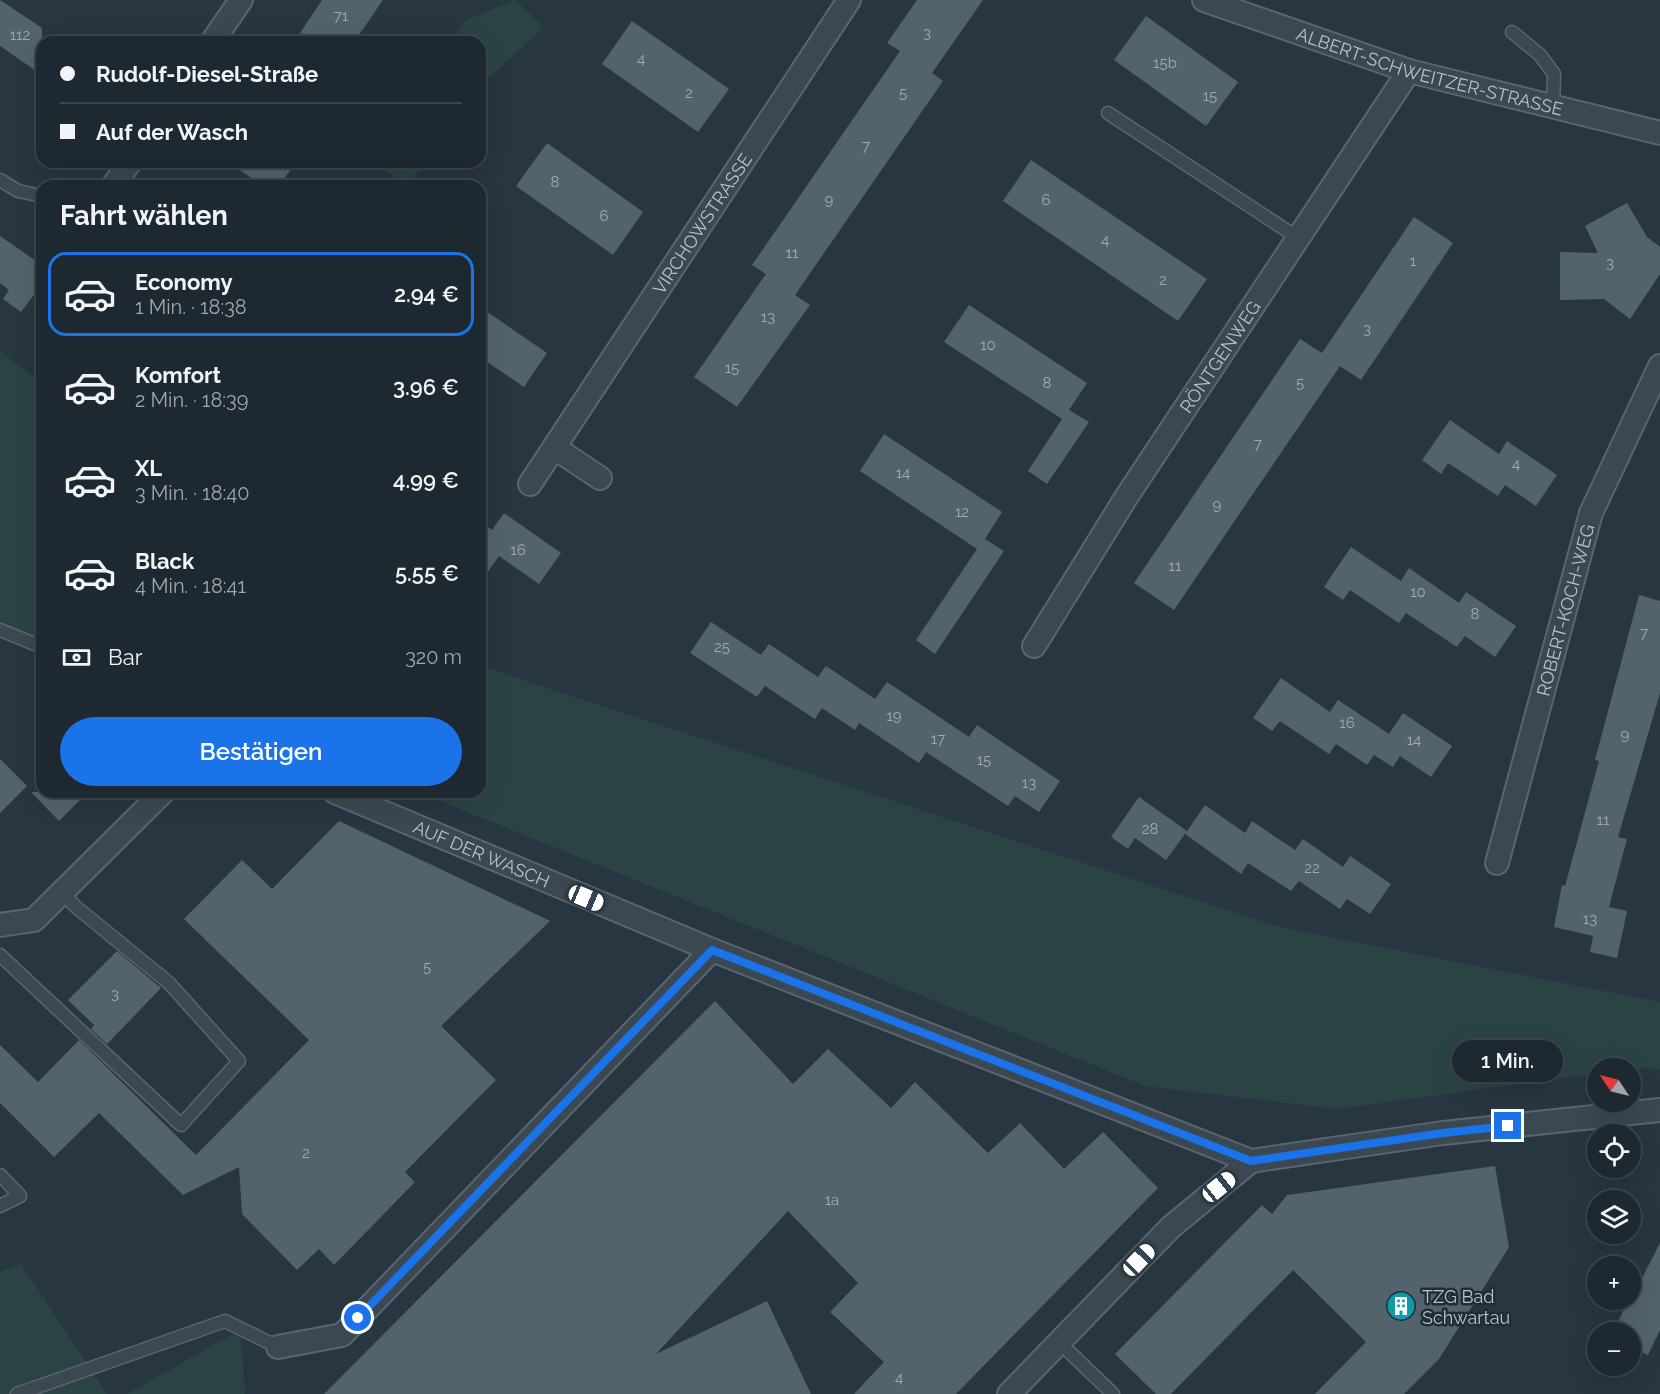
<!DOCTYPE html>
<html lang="de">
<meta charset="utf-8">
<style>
:root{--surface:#1e2831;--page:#263039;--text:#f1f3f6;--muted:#a1a6ab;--line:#3c444d;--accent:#1a73e8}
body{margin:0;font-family:Raleway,sans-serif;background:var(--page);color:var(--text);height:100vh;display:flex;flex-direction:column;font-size:22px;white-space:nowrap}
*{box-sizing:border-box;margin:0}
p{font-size:20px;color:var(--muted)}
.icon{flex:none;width:33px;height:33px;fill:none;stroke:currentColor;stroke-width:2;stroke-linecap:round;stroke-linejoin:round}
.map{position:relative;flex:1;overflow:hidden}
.panel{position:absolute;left:36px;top:180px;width:450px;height:618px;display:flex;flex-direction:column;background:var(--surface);border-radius:18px;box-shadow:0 6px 24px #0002,0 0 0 2px var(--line)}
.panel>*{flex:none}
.guide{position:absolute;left:36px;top:36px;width:450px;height:132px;border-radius:18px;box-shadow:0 6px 24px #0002,0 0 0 2px var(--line);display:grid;align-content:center;height:132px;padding:0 24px;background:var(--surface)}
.needle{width:39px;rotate:305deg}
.buttons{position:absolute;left:1587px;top:1058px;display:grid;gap:12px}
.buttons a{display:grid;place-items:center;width:54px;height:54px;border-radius:50%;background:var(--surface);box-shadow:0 6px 24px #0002,0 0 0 2px var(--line);font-size:30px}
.end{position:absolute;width:27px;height:27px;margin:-14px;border:8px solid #1a73e8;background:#fff;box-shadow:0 0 0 3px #fff}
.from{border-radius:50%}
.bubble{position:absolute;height:42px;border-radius:21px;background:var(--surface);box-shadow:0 6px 24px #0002,0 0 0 2px var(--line);font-size:20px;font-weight:600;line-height:42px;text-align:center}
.car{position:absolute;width:18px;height:36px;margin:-18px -9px;border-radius:8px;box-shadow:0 0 4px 2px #0007;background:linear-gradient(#fff 24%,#345 0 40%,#fff 0 76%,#345 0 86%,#fff 0)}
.guide b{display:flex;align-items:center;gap:21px;height:57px;font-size:22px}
.guide b+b{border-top:2px solid var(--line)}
.guide i{width:15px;height:15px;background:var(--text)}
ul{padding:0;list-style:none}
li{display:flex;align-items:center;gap:18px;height:84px;margin:0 12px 9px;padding:0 12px;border:3px solid transparent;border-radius:18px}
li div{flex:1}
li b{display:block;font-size:22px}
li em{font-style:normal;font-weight:600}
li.current{border-color:var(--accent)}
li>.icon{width:54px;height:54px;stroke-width:1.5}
h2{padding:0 24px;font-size:27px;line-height:72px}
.pay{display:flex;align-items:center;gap:15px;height:66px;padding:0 24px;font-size:22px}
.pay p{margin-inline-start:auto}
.primary-button{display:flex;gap:12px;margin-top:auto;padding:12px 24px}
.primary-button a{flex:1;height:69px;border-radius:36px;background:var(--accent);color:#fff;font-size:24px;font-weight:600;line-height:69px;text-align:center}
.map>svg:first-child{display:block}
</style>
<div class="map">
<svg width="1660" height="1394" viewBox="0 0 1660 1394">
<rect width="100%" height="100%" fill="#283641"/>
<!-- green -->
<g fill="#2b4443">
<polygon points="515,0 544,27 480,86 480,42 452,42 466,20"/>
<polygon points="372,162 425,162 408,186"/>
<polygon points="0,351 42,384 42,641 0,624"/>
<polygon points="480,666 1279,927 1660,1002 1660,1069 1598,1068 1597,1073 1338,1109 1145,1086 418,792 480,792"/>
<polygon points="21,1264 107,1394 0,1394 0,1272"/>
<polygon points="240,1330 245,1394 127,1394"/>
</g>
<!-- building -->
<g fill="#53636e">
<polygon points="0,0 42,28 42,75 0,46"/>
<polygon points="322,0 383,0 354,42 313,42 300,33"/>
<polygon points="917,0 983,0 932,73 943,81 795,295 810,305 737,407 694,377 766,274 752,265 900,51 887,43"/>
<polygon points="1146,16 1238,82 1206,126 1114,60"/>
<polygon points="632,21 729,89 698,132 602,64"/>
<polygon points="547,143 643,212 613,255 516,186"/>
<polygon points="1031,160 1207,279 1178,321 1003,201"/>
<polygon points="228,162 296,162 279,186 263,186"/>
<polygon points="1627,203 1647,237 1660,247 1660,274 1630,319 1604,299 1560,300 1560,252 1598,253 1585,226"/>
<polygon points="1414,217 1453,243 1361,380 1340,366 1174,610 1134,583 1300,339 1322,353"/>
<polygon points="0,236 42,265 42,284 21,312 3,299 9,290 0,283"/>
<polygon points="969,305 1087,383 1069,410 1089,422 1047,484 1028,471 1062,419 944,342"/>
<polygon points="480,307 547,353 524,387 480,357"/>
<polygon points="1450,420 1499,454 1507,441 1557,475 1536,506 1505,485 1498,496 1448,463 1441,474 1422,460"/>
<polygon points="884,434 1002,512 985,539 1004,551 935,654 916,640 977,549 860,471"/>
<polygon points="504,513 561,553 539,584 499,556 480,583 480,522 492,530"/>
<polygon points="1351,547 1401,581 1409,568 1459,603 1466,592 1516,626 1495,657 1465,636 1457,647 1406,613 1399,623 1350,590 1343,600 1324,587"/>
<polygon points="1639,595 1660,601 1660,693 1618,837 1627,839 1609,907 1627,911 1617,958 1590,952 1593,936 1554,927 1562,885 1565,886 1599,761 1595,760"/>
<polygon points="711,622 761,655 769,644 818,677 826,666 875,699 887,682 969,737 977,725 1060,781 1039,812 1015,796 1008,806 926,752 919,763 859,723 855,730 822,708 815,719 765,686 757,697 690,653"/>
<polygon points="1281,678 1330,712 1338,700 1389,734 1403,713 1452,746 1431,777 1400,756 1393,767 1374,755 1367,765 1336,744 1329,754 1280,721 1272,731 1253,718"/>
<polygon points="0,759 27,786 0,813"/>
<polygon points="31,792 88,792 59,821"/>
<polygon points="1139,797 1187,831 1166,860 1135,838 1128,849 1111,837"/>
<polygon points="1205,805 1245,833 1252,821 1295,850 1303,839 1343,867 1350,856 1391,884 1370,914 1347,899 1340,909 1299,881 1291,891 1248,863 1241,874 1185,834"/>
<polygon points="339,821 550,921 441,1026 496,1080 405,1172 415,1182 334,1265 319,1249 297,1270 242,1214 239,1167 183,1195 99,1113 54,1157 0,1103 0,1045 38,1082 79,1040 196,1155 309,1040 184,919 242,860 272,889"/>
<polygon points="117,951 161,988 107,1044 91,1029 94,1025 68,1000"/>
<polygon points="715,1001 793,1084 828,1049 891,1108 915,1082 988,1153 1020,1123 1064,1169 1103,1132 1158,1188 956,1394 854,1394 884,1362 830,1312 858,1283 788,1211 656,1354 767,1301 811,1394 324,1394"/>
<polygon points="1495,1166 1509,1247 1439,1359 1404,1394 1315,1394 1366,1342 1293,1270 1171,1394 1156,1394 1115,1354 1262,1205 1272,1214 1287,1195"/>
<polygon points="1660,1243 1660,1330 1648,1355 1630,1347 1630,1332 1613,1332 1628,1301 1625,1299 1630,1299 1630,1288 1634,1280 1640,1282"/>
</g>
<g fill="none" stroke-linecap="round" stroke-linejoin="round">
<!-- lane casing -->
<g stroke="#5a656e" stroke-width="15">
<g id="lane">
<polyline points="1512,32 1540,55 1554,74 1553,107"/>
<polyline points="1108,113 1298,238"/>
<polyline points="0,180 18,191 42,196"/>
<polyline points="0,630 42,647"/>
<polyline points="0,955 181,1125 239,1061 169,983 76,907 62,892"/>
<polyline points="0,1175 20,1196 0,1206"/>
<polyline points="1059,1342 1113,1394"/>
<polyline points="17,1394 225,1321 278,1347"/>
</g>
</g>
<!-- street casing -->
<g stroke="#5a656e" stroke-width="26">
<g id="street">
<path id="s1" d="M1204 0 1409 71 1660 133"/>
<polyline points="212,42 241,0"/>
<polyline points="113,186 130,162"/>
<polyline points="555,448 600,478"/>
<path id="s2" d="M530 484 849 0"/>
<path id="s3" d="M1034 646 1127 496 1409 71"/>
<path id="s4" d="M335 792 712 950 1251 1161 1443 1133 1660 1110"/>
<path id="s5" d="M1497 863 1591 513 1660 366"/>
<polyline points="0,925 34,920 163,792"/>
<polyline points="278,1347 342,1335 712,950"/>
<polyline points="1009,1394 1171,1227 1251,1161"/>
</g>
</g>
<!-- lane -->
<use href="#lane" stroke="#3c4851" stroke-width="12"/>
<!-- street -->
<use href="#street" stroke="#3c4851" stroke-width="22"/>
</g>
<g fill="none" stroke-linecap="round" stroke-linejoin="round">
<!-- route -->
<polyline stroke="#1a73e8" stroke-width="8" points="358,1318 712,950 1251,1161 1443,1133 1508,1126"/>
</g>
<!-- icons -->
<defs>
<g id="building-disc" transform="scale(1.5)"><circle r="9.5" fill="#0f9aa8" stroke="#212d36"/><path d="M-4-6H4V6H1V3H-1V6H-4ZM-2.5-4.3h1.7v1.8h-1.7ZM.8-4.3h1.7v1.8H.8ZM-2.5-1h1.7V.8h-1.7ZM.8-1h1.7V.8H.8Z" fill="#fff"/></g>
</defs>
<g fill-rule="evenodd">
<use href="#building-disc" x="1401" y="1306"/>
</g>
<g text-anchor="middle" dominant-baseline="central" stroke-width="5" stroke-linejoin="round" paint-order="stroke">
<!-- number labels -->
<g font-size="15" fill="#a0aab4">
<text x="341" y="16">71</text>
<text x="927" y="33">3</text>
<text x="20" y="35">112</text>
<text x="641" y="59">4</text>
<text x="1165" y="63">15b</text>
<text x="689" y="93">2</text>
<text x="903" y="93">5</text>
<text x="1210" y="96">15</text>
<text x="866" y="146">7</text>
<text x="555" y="182">8</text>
<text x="829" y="200">9</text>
<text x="1046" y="200">6</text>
<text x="604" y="216">6</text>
<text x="1105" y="240">4</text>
<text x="792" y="253">11</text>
<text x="1413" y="261">1</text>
<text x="1610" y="263">3</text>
<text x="1163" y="280">2</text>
<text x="768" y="317">13</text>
<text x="1367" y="329">3</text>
<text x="988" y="345">10</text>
<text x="732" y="368">15</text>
<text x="1047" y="383">8</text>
<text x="1300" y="383">5</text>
<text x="1258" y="444">7</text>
<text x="1516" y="464">4</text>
<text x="903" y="473">14</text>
<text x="1217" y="505">9</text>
<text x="962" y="512">12</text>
<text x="518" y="550">16</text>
<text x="1175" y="566">11</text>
<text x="1418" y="592">10</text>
<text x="1475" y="614">8</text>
<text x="1644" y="633">7</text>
<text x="722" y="647">25</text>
<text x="894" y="716">19</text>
<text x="1347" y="723">16</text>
<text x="1625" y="735">9</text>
<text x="938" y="739">17</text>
<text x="1414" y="740">14</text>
<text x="984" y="760">15</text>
<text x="1029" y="783">13</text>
<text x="1603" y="820">11</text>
<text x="1150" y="829">28</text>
<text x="1312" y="868">22</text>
<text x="1590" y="919">13</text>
<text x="427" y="967">5</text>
<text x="115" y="994">3</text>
<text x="306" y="1153">2</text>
<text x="832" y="1200">1a</text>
<text x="899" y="1378">4</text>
</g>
<!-- street labels -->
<g font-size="18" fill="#b9c2cb" stroke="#212d36">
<text stroke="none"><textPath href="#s1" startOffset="237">ALBERT-SCHWEITZER-STRASSE</textPath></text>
<text stroke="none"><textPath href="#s2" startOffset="312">VIRCHOWSTRASSE</textPath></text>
<text stroke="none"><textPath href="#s3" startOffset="344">RÖNTGENWEG</textPath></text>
<text stroke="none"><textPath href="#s5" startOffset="262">ROBERT-KOCH-WEG</textPath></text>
<text stroke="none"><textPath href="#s4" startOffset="159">AUF DER WASCH</textPath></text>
</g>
<!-- poi labels -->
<g font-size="18" fill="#b9c2cb" stroke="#212d36" text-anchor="start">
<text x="1422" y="1296">TZG Bad<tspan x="1422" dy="21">Schwartau</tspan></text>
</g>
</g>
</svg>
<div class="buttons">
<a><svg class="needle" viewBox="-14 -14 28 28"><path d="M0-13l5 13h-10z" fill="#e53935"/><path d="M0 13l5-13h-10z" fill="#a1a6ab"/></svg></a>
<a><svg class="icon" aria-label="locate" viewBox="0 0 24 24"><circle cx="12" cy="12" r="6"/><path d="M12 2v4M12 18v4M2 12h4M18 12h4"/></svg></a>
<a><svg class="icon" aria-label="layers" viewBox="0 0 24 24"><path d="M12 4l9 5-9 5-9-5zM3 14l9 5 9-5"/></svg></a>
<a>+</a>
<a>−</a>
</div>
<i class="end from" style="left:358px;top:1318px"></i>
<i class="end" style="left:1508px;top:1126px"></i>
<div class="bubble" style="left:1452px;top:1040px;width:111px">1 Min.</div>
<i class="car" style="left:586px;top:898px;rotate:113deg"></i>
<i class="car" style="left:1219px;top:1187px;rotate:51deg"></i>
<i class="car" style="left:1139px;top:1260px;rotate:44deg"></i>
<div class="guide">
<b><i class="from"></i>Rudolf-Diesel-Straße</b>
<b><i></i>Auf der Wasch</b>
</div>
<section class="panel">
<h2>Fahrt wählen</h2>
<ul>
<li class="current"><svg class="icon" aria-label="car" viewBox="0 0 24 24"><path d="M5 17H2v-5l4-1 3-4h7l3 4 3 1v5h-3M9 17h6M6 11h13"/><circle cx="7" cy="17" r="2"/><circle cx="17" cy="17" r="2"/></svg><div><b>Economy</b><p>1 Min. · 18:38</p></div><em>2.94 €</em></li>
<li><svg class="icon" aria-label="car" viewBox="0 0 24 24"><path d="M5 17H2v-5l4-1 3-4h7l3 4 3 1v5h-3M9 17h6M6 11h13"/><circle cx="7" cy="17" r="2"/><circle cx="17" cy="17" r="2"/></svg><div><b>Komfort</b><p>2 Min. · 18:39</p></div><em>3.96 €</em></li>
<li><svg class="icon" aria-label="car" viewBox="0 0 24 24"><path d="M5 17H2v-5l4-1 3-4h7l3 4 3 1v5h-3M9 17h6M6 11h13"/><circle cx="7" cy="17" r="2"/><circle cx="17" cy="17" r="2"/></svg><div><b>XL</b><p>3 Min. · 18:40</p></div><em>4.99 €</em></li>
<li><svg class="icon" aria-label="car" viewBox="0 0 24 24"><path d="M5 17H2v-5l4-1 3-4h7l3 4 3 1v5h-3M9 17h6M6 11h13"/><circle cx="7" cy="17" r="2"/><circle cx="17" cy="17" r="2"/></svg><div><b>Black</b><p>4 Min. · 18:41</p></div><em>5.55 €</em></li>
</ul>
<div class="pay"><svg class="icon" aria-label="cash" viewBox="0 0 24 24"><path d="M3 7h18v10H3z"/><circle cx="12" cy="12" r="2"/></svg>Bar<p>320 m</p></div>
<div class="primary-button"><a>Bestätigen</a></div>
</section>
</div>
